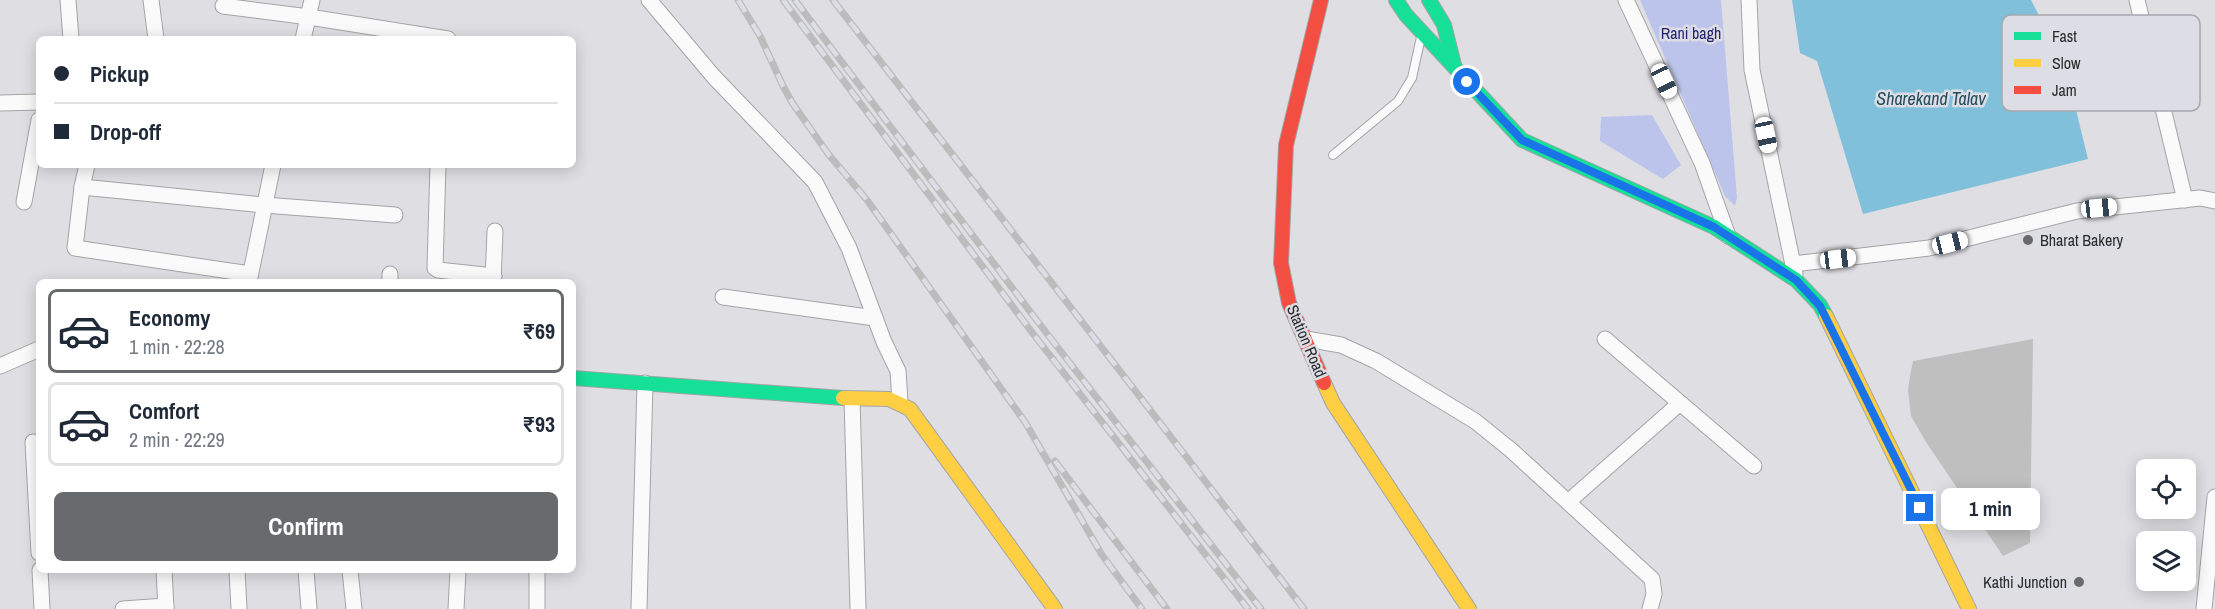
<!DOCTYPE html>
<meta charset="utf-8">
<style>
:root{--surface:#fff;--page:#f2f2f3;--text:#1f2937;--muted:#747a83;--line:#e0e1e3;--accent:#696a6d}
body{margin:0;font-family:"Archivo Narrow",sans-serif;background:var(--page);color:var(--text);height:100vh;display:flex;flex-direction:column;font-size:22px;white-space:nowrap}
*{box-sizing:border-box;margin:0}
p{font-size:20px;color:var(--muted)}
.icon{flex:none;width:33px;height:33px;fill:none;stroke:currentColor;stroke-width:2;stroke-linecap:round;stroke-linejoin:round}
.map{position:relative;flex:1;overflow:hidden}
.details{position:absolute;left:36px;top:279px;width:540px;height:294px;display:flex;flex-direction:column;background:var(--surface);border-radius:9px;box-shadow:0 3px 15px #0003}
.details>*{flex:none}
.banner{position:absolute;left:36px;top:36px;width:540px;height:132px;border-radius:9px;box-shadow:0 3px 15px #0003;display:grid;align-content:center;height:132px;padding:0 18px;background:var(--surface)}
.tools{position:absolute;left:2136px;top:459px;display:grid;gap:12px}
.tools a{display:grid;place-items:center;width:60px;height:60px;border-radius:9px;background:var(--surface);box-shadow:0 3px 15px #0003;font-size:30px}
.end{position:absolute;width:27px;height:27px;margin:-14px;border:8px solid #1a73e8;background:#fff;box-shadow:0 0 0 3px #fff}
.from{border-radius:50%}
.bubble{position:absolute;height:42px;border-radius:9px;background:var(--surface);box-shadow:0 3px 15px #0003;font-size:20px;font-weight:700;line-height:42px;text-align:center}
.car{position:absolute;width:18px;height:36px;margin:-18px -9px;border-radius:8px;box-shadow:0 0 4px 2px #0007;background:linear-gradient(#fff 24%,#345 0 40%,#fff 0 76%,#345 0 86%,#fff 0)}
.banner b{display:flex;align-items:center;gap:21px;height:57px;font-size:22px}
.banner b+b{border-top:2px solid var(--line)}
.banner i{width:15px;height:15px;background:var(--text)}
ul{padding:10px 0 0;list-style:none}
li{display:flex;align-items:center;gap:18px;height:84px;margin:0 12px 9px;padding:0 6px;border:3px solid var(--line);border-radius:9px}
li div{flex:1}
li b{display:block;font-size:22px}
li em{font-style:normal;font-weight:700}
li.current{border-color:var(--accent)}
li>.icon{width:54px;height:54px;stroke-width:1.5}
.cta{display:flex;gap:12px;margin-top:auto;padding:12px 18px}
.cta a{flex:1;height:69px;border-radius:9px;background:var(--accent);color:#fff;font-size:24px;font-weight:700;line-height:69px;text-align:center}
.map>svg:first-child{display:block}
</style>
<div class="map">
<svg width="2215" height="609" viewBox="0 0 2215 609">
<rect width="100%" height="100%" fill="#dfdfe3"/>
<!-- green -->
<g fill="#bdc4eb">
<polygon points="1640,0 1721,0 1737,198 1735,206 1725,196"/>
<polygon points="1652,115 1681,165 1663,179 1600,141 1601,117"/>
</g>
<!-- water -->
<polygon fill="#81c0da" points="1792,0 2031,0 2065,65 2088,159 1863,214 1817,61 1800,53"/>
<!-- building -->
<polygon fill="#c0bfc0" points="2033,339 2030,543 2003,556 1926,442 1911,416 1908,390 1910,376 1913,361"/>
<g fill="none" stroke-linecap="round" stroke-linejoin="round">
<!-- lane casing -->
<g stroke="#a4a4a7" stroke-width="10">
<polyline id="lane" points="1333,155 1398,101 1412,78 1421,37"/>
</g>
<!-- street casing -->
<g stroke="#a4a4a7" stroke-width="17">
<g id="street">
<polyline points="68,0 71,39"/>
<polyline points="151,0 156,39"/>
<polyline points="649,0 714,77 815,182 849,248 884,342 898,371 900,401"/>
<polyline points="1626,0 1702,163 1728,236"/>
<polyline points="1749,0 1752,70 1795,274"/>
<polyline points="2137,0 2185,200"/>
<polyline points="223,6 309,17 448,39"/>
<polyline points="303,39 312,0"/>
<polyline points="0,103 39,102"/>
<polyline points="87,165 82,187 75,248 250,274"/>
<polyline points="438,165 435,268 438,270 494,276"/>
<polyline points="82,187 264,205 395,215"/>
<polyline points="24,202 39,120"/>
<polyline points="1793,264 1929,248 2077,211 2200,198 2215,201"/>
<polyline points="249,282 273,165"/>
<polyline points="390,282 390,274"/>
<polyline points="493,282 495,231"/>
<polyline points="723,297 875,318"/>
<polyline points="1306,339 1341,345 1376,361 1475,421 1511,450 1652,579 1654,594 1650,609"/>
<polyline points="1605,339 1754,466"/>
<polyline points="0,366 39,349"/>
<polyline points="852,399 858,609"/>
<polyline points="33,442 39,553"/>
<polyline points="1568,502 1680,403"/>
<polyline points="40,570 42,609"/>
<polyline points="164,570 166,609"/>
<polyline points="237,570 239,609"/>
<polyline points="306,570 309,609"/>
<polyline points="350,570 354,609"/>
<polyline points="123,609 166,606"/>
<polyline points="456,609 458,570"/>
<polyline points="537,609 537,570"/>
<polyline points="639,609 645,383"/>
<polyline points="2204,609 2215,497"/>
</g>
</g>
<!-- fast casing -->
<g stroke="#a4a4a7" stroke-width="16">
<g id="fast">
<polyline points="1396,0 1406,15 1522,140 1714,227 1796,280 1820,305 1826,316"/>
<polyline points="1429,0 1444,25 1454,65"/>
<polyline points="573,378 843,398"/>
</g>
</g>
<!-- slow casing -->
<g stroke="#a4a4a7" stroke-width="16">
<g id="slow">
<polyline points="1826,316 1969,609"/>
<polyline points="1324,383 1333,403 1469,609"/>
<polyline points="843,398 889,399 910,409 1055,609"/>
</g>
</g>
<!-- jam casing -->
<g stroke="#a4a4a7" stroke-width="16">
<polyline id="jam" points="1321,0 1286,145 1281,263 1289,303 1324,383"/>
</g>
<!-- lane -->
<use href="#lane" stroke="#fafafb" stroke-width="8"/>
<!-- street -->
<use href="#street" stroke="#fafafb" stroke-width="15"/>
<!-- fast -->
<use href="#fast" stroke="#16e098" stroke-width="14"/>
<!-- slow -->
<use href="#slow" stroke="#ffcf43" stroke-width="14"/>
<!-- jam -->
<use href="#jam" stroke="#f24e42" stroke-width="14"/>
<!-- rail casing -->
<g stroke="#bcbcbd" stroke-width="7">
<g id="rail">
<polyline points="738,0 760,36 783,86 793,104 829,155 867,200 1025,422 1102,555 1142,609"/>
<polyline points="783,0 1031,331 1248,609"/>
<polyline points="795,0 1038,322 1261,609"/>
<polyline points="833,0 1304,609"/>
<polyline points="1055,461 1167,609"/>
</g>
</g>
<!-- rail -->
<use href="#rail" stroke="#dddee5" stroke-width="4.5" stroke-dasharray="14" stroke-linecap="butt"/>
</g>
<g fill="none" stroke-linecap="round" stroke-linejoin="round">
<!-- route -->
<polyline stroke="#1a73e8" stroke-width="8" points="1467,82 1522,140 1714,227 1796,280 1820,306 1920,508"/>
</g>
<!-- markers -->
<g fill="#696a6d" stroke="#dddee5" stroke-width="2">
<circle cx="2028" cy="240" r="6"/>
<circle cx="2079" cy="582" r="6"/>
</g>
<g text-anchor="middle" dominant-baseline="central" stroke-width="5" stroke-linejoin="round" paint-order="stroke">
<!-- park labels -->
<g font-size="16" fill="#242270" stroke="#dddee5">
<text x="1691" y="33">Rani bagh</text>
</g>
<!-- poi labels -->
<g font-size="16" fill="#2a2b2d" stroke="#dddee5" text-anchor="start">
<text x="2040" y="240">Bharat Bakery</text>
<text x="2067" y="582" text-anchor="end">Kathi Junction</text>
</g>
<!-- street labels -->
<g font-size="16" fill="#2a2b2d" stroke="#dddee5">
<text transform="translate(1307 341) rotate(67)">Station Road</text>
</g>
<!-- water labels -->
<g font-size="18" font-style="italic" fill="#254d5c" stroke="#dddee5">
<text x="1931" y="98">Sharekand Talav</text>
</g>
</g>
<!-- legend -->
<rect x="2002" y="15" width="198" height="96" rx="9" fill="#dddee5" stroke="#a7a8ae" stroke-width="1.5"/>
<rect x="2014" y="32" width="27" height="8" fill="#16e098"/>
<rect x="2014" y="59" width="27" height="8" fill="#ffcf43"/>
<rect x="2014" y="86" width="27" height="8" fill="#f24e42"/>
<g font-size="16" fill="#2a2b2d">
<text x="2052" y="42">Fast</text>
<text x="2052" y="69">Slow</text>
<text x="2052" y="96">Jam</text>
</g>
</svg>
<div class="tools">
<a><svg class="icon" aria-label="locate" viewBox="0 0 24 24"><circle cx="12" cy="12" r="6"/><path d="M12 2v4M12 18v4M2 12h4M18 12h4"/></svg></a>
<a><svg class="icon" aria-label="layers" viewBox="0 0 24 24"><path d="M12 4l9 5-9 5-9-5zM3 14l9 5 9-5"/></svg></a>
</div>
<i class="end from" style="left:1467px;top:82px"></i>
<i class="end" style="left:1920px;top:508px"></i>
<div class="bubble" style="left:1941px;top:488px;width:99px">1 min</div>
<i class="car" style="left:1664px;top:81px;rotate:155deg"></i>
<i class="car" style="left:1766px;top:135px;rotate:168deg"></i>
<i class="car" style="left:2099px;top:208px;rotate:84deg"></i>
<i class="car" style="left:1950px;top:243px;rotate:76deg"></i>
<i class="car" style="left:1838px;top:259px;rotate:83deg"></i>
<div class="banner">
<b><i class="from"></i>Pickup</b>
<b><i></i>Drop-off</b>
</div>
<section class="details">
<ul>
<li class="current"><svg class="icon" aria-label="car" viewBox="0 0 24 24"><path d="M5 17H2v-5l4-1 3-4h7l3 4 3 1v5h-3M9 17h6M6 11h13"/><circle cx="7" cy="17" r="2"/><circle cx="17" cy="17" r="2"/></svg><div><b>Economy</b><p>1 min · 22:28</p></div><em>₹69</em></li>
<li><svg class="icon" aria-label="car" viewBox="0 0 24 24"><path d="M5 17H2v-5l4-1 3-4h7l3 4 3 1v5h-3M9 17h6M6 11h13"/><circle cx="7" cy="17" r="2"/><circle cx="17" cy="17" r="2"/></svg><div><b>Comfort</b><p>2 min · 22:29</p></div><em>₹93</em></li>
</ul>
<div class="cta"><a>Confirm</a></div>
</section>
</div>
